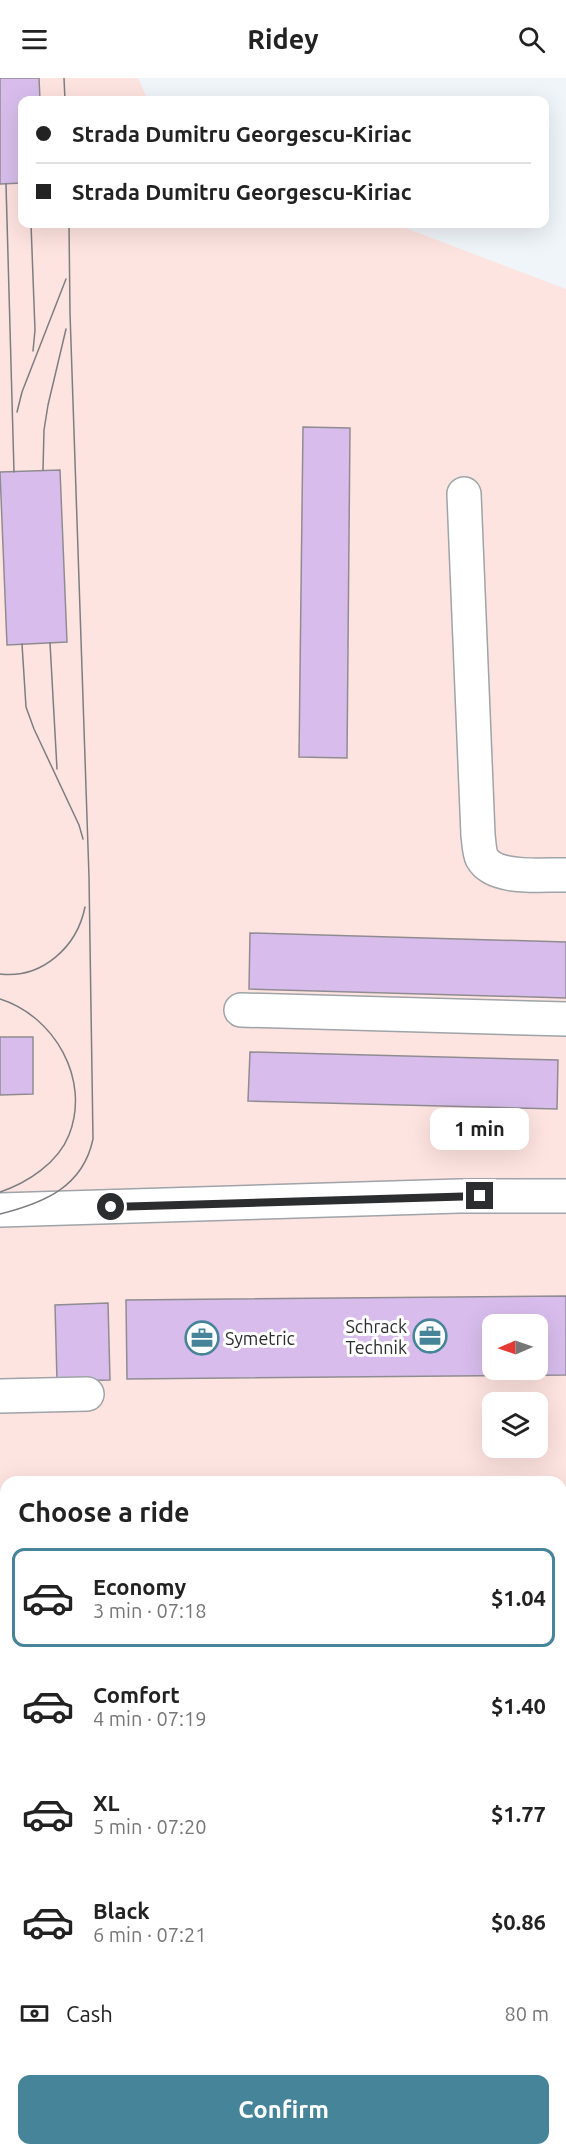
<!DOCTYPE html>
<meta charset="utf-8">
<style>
:root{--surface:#fff;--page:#f2f2f2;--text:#222;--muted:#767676;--line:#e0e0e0;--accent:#458499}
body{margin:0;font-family:Ubuntu,sans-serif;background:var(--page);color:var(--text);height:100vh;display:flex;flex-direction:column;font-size:22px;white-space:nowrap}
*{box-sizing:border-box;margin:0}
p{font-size:20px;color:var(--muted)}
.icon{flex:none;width:33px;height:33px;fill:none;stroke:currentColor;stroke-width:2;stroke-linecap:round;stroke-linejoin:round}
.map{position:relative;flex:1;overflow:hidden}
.sheet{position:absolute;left:0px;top:1398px;width:567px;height:680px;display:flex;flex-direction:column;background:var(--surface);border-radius:18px 18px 0 0;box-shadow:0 6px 24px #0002}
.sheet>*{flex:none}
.hud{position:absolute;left:18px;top:18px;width:531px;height:132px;border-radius:12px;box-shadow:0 6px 24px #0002;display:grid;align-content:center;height:132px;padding:0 18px;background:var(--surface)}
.needle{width:39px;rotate:268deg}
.controls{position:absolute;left:482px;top:1236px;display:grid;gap:12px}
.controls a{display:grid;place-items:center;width:66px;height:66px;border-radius:12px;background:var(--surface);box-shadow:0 6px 24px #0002;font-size:30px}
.end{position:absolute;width:27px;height:27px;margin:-14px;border:8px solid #2c2d2f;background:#fff;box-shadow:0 0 0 3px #fff}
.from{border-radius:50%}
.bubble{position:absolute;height:42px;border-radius:12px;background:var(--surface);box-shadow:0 6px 24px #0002;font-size:20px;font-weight:700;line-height:42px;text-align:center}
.hud b{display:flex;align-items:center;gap:21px;height:57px;font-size:22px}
.hud b+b{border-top:2px solid var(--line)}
.hud i{width:15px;height:15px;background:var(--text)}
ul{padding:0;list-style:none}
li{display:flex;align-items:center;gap:18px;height:99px;margin:0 12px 9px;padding:0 6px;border:3px solid transparent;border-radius:12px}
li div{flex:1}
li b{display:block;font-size:22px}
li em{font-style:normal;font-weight:700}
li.on{border-color:var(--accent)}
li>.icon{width:54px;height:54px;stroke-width:1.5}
h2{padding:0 18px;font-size:27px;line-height:72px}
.pay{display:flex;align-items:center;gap:15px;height:66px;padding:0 18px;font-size:22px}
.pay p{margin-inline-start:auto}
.primary-button{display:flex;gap:12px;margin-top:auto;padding:12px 18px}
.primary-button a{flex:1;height:69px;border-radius:12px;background:var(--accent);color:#fff;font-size:24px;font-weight:700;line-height:69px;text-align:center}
header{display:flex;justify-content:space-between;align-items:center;height:78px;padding:0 18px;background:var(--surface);font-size:27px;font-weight:700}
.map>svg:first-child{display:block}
</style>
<header><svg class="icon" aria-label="menu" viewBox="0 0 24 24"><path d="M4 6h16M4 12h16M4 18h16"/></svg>Ridey<svg class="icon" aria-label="search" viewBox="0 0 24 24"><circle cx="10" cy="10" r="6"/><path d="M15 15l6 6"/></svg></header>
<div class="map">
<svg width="566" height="2077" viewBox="0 0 566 2077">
<rect width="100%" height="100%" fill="#f0f5fa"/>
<!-- industrial -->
<path fill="#fee4e0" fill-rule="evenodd" d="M0 0H138L148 22H22V146H395L566 211V2077H0ZM492 1246H537V1292H492ZM492 1324H537V1370H492ZM6 1404H561V2072H6Z"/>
<!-- building -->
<g fill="#d8bdec" stroke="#8f8c91" stroke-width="1.5" fill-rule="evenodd">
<polygon points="0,0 39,0 40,22 22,22 22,105 0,106"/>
<polygon points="303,349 350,350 347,680 299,679"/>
<polygon points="60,392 67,564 7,567 0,394"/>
<polygon points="250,855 566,864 566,920 249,911"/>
<polygon points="0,959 33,959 33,1016 0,1017"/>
<polygon points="250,974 558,982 557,1031 248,1023"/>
<path d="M566 1218V1297L127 1301 126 1222ZM492 1246H537V1292H492Z"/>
<polygon points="108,1225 110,1302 57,1303 55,1227"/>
<rect x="0" y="1466" width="6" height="42"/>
<rect x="0" y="1528" width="6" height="36"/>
<polygon points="561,1757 566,1757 566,1817 561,1818"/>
<rect x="0" y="1763" width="6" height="61"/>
</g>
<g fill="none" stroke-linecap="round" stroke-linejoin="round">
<!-- minor casing -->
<g stroke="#9fa4a8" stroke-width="36">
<g id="minor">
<path d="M464 416 478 757C479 764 479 774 482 780 495 803 543 796 566 797"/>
<polyline points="241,932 566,941"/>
<polyline points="0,1318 87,1316"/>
<polyline points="0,1517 6,1517"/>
<polyline points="561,1845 566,1844"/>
<polyline points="0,1856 6,1856"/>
<polyline points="561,1886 566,1886"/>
<polyline points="0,1897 6,1897"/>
</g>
</g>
<!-- major casing -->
<g stroke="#9fa4a8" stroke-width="36">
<polyline id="major" points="0,1132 459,1118 566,1118"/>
</g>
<!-- minor -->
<use href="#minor" stroke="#fff" stroke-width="33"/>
<!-- major -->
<use href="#major" stroke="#fff" stroke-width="33"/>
<!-- tram -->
<g stroke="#7c7e82" stroke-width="1.5">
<polyline points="64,0 65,22"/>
<polyline points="6,106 14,394"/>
<polyline points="31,146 35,252 33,273"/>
<polyline points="17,334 22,314 66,201"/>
<polyline points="43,392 44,352 48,327 66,251"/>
<polyline points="50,565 57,691"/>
<polyline points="22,566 26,629 34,651 79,747 83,761"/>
<path d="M0 896C42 901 77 869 85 829"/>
<path d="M0 921C54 938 91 1001 69 1057 58 1085 27 1105 0 1114"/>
<path d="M0 1136C44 1125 83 1109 93 1061L89 799 70 235 69 146"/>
</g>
</g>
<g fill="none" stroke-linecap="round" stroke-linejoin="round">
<!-- route -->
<polyline stroke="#2c2d2f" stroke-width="8" points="111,1129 480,1118"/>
</g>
<!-- icons -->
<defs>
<g id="office-ring" transform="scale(1.725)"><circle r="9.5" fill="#fff" stroke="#458499" stroke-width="1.5"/><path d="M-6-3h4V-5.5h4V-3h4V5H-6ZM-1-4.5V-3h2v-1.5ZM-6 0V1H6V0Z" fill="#458499"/></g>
</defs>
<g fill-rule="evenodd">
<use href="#office-ring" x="430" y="1258"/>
<use href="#office-ring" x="202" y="1260"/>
</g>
<g text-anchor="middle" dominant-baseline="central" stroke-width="6" stroke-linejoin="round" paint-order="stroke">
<!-- poi labels -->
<g font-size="18" fill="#2c2d2f" stroke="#fff" text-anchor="end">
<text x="407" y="1248">Schrack<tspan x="407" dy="21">Technik</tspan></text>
<text x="225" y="1260" text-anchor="start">Symetric</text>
</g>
</g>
</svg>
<div class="controls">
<a><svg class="needle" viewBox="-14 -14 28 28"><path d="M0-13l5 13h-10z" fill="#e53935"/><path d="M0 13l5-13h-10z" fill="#767676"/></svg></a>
<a><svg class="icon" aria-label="layers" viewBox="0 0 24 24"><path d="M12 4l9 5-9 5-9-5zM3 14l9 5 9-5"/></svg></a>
</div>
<i class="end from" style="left:111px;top:1129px"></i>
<i class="end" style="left:480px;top:1118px"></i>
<div class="bubble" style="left:430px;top:1030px;width:99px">1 min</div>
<div class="hud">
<b><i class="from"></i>Strada Dumitru Georgescu-Kiriac</b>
<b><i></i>Strada Dumitru Georgescu-Kiriac</b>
</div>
<section class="sheet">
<h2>Choose a ride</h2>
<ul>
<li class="on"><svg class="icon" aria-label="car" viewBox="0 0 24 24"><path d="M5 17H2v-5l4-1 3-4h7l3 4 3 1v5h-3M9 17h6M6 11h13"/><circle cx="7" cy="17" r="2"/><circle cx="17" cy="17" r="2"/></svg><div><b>Economy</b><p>3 min · 07:18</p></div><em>$1.04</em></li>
<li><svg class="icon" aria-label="car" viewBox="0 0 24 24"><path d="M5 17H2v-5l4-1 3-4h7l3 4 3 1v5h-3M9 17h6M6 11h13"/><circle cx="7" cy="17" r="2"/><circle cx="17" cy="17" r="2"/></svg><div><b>Comfort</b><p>4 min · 07:19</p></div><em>$1.40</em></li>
<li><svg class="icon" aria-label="car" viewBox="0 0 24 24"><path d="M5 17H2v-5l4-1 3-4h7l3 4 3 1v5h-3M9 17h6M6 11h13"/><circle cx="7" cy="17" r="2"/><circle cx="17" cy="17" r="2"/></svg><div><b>XL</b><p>5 min · 07:20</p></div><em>$1.77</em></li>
<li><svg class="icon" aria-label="car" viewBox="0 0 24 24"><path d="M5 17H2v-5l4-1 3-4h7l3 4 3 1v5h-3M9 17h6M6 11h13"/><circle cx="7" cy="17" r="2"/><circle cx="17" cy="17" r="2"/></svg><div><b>Black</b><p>6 min · 07:21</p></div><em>$0.86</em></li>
</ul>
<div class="pay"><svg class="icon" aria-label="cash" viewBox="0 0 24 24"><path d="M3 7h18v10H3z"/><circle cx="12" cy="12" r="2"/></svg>Cash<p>80 m</p></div>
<div class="primary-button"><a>Confirm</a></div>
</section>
</div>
